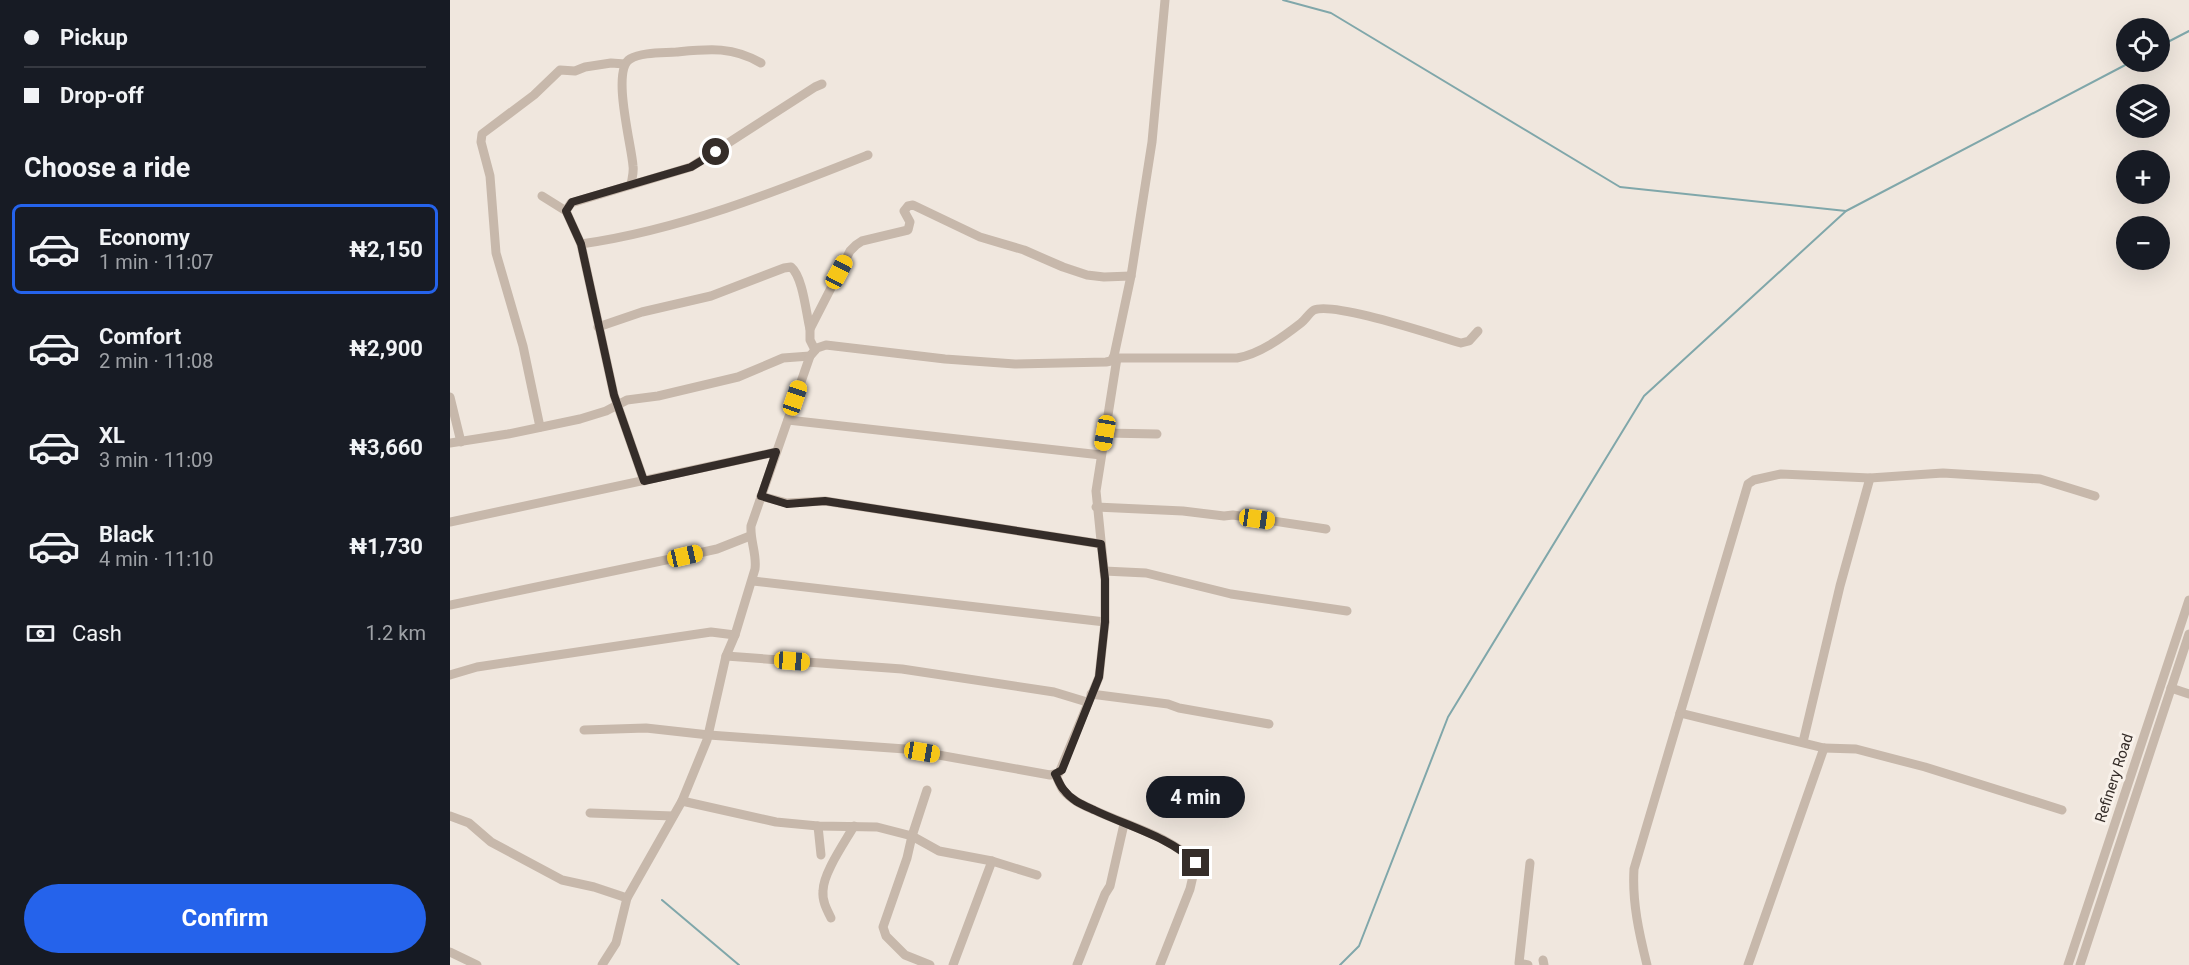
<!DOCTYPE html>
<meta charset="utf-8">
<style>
:root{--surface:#171b24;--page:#242831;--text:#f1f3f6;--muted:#9ea1a6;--line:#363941;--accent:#2563eb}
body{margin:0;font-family:Roboto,sans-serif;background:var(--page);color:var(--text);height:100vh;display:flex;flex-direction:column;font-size:22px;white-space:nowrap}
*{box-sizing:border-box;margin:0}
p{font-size:20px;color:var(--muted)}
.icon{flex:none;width:33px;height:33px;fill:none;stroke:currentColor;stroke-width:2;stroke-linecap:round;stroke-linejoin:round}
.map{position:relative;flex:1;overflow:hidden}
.panel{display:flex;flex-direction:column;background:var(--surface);width:450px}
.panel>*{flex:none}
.guide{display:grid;align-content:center;height:132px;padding:0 24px;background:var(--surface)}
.tools{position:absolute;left:1666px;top:18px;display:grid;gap:12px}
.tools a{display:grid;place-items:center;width:54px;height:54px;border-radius:50%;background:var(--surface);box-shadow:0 6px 24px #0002;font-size:30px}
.end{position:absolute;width:27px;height:27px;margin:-14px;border:8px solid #352d29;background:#fff;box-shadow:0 0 0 3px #fff}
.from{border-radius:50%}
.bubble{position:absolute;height:42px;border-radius:21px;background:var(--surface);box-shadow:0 6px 24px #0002;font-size:20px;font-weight:700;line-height:42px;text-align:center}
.car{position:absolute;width:18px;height:36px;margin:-18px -9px;border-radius:8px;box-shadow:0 0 4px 2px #0007;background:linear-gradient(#f5c518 24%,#345 0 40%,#f5c518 0 76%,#345 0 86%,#f5c518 0)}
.guide b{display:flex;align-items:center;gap:21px;height:57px;font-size:22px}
.guide b+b{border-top:2px solid var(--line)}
.guide i{width:15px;height:15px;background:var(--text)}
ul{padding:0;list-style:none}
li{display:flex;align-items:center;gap:18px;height:90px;margin:0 12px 9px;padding:0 12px;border:3px solid transparent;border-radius:9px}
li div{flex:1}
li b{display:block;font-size:22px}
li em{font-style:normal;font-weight:700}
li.selected{border-color:var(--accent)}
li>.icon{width:54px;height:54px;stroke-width:1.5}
h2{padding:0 24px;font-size:27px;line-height:72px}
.pay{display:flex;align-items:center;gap:15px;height:66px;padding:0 24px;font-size:22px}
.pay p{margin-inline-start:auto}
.cta{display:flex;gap:12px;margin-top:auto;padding:12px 24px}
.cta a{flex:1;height:69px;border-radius:36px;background:var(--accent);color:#fff;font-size:24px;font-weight:700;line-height:69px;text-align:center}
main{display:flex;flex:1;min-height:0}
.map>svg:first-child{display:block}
</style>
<main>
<section class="panel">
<div class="guide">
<b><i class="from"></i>Pickup</b>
<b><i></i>Drop-off</b>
</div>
<h2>Choose a ride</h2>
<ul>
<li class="selected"><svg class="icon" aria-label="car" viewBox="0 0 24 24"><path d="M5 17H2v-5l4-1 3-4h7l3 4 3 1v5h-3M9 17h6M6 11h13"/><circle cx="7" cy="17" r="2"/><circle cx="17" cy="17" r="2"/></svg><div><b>Economy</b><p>1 min · 11:07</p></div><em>₦2,150</em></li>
<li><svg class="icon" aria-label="car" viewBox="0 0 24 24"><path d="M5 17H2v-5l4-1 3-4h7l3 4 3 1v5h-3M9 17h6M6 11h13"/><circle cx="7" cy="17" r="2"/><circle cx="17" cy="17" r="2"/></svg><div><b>Comfort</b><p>2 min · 11:08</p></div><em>₦2,900</em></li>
<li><svg class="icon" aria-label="car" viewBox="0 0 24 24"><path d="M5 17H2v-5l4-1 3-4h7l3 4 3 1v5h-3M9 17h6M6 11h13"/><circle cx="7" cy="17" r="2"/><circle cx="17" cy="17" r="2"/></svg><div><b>XL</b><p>3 min · 11:09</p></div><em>₦3,660</em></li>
<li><svg class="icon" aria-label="car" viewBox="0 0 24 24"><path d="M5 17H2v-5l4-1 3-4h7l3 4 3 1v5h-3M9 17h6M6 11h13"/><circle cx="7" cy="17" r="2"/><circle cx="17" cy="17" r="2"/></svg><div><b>Black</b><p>4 min · 11:10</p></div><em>₦1,730</em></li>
</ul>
<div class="pay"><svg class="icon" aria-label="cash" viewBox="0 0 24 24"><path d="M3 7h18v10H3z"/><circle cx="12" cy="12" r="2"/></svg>Cash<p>1.2 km</p></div>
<div class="cta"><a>Confirm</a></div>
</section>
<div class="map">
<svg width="1739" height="965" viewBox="0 0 1739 965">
<rect width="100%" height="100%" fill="#f0e7de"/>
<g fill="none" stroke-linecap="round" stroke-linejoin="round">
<!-- stream -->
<g stroke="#80a7aa" stroke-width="2">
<polyline points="833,0 881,13 1170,187 1396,211"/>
<polyline points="1710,46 1739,31"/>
<polyline points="212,900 289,965"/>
<polyline points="890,965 909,946 998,717 1194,396 1396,211 1681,62"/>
</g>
<!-- street -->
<g stroke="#c7b8ab" stroke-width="9">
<path d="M181 185C182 178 184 172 183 166 182 147 161 70 180 59 192 52 212 53 226 52 258 49 282 46 311 63"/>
<polyline points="92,196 116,211 131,244 164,395 194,481"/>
<polyline points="116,211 121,203 241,167 365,87 372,84"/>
<path d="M131 244C230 230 325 192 418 155"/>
<path d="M148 327 192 312 261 296 334 268 341 267C353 277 356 313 360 329"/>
<polyline points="365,350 360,340 360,329 400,251 406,245 412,241 458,230 460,222 454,211 458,206 463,205 530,237 574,250 613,267 637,275 654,277 681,276"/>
<path d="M667 358H787C810 354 833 337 851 323 856 319 859 313 864 310 883 301 986 336 1011 343L1019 341 1028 331"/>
<polyline points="0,397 11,442"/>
<polyline points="338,420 651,455"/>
<polyline points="90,427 73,346 46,253 40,176 31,142 32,134 84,95 110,70 125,71 135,67 161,63 175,64"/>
<polyline points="655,433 707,434"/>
<polyline points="0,443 58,434 130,419 156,411 177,400 208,396 288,377 333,358 360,356"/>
<polyline points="311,496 337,503 375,501 651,544"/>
<polyline points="646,507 733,511 774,516 783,515 876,529"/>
<polyline points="0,522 326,452"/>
<polyline points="654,571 696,573 781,594 897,611"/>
<polyline points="303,581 655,622"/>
<polyline points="0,605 235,556 267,549 300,536"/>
<polyline points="276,656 452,669 604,692 637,702"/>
<polyline points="0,675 27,667 261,632 285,635"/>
<polyline points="1721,688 1739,694"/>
<polyline points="641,694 718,704 729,708 819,724"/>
<polyline points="1230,713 1374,748 1406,749 1475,767 1612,810"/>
<polyline points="134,730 196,728 259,735 455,749 600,775 609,773 649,677 655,622 655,580 646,491 667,358 664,356"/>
<polyline points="1353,742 1390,586 1420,478"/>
<path d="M605 774C608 779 610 786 613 790 621 800 633 805 644 810 678 826 720 836 746 863L740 889 710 965"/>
<polyline points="477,790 462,836 457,858 433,927 436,936 455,955 480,965"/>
<polyline points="232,801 326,822 368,826 427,827 462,836 489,851 542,861 587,875"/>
<polyline points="140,813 223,816"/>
<polyline points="0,816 19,823 41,842 112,880 144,887 177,898"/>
<polyline points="368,826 371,855"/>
<path d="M381 918C377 910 372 901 373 891 373 873 395 842 404 826"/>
<polyline points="0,952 27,965"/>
<polyline points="1093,960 1094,965"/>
<path d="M152 965 166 943 177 898 232 801 257 740 276 656 285 635 305 569C307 554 300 541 301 526L360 356 367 348 376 345 495 359 565 364 656 362 661 361 664 356 681 276 702 142 715 0"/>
<polyline points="503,965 542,861"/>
<polyline points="627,965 655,894 660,886 674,824"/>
<polyline points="1078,965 1069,963 1080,863"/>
<path d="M1197 965C1189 933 1182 902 1184 869L1298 484 1304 480 1331 474 1420 478 1493 473 1590 479 1645 496"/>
<polyline points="1298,965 1374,748"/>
<polyline points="1618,965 1739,600"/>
<polyline points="1630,965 1739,634"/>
</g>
</g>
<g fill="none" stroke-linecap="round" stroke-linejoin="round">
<!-- route -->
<path stroke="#352d29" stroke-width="8" d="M266 152 241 167 122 202 116 211 131 244 164 395 194 481 326 452 311 496 337 504 375 501 651 544 655 579V622L649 677 612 770 605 774C608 779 610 786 614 790 622 801 633 805 644 810 677 826 720 837 746 863"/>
</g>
<g text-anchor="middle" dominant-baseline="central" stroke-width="6" stroke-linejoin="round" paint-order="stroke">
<!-- street labels -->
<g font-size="15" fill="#352d29" stroke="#f8f1ea">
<text transform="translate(1664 778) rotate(-72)">Refinery Road</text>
</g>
</g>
</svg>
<div class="tools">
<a><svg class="icon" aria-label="locate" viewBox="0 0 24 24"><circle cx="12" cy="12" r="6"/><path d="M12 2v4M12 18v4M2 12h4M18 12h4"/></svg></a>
<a><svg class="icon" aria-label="layers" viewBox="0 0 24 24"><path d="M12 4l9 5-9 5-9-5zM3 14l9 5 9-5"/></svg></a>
<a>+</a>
<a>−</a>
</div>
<i class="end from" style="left:266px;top:152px"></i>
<i class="end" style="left:746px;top:863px"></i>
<div class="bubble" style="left:696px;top:776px;width:99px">4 min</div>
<i class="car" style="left:389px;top:272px;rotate:28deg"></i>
<i class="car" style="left:345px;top:398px;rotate:19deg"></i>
<i class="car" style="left:655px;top:433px;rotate:190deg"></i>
<i class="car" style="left:807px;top:519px;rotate:98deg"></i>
<i class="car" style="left:235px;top:556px;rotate:77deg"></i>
<i class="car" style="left:342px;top:661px;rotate:94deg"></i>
<i class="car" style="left:472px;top:752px;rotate:99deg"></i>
</div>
</main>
